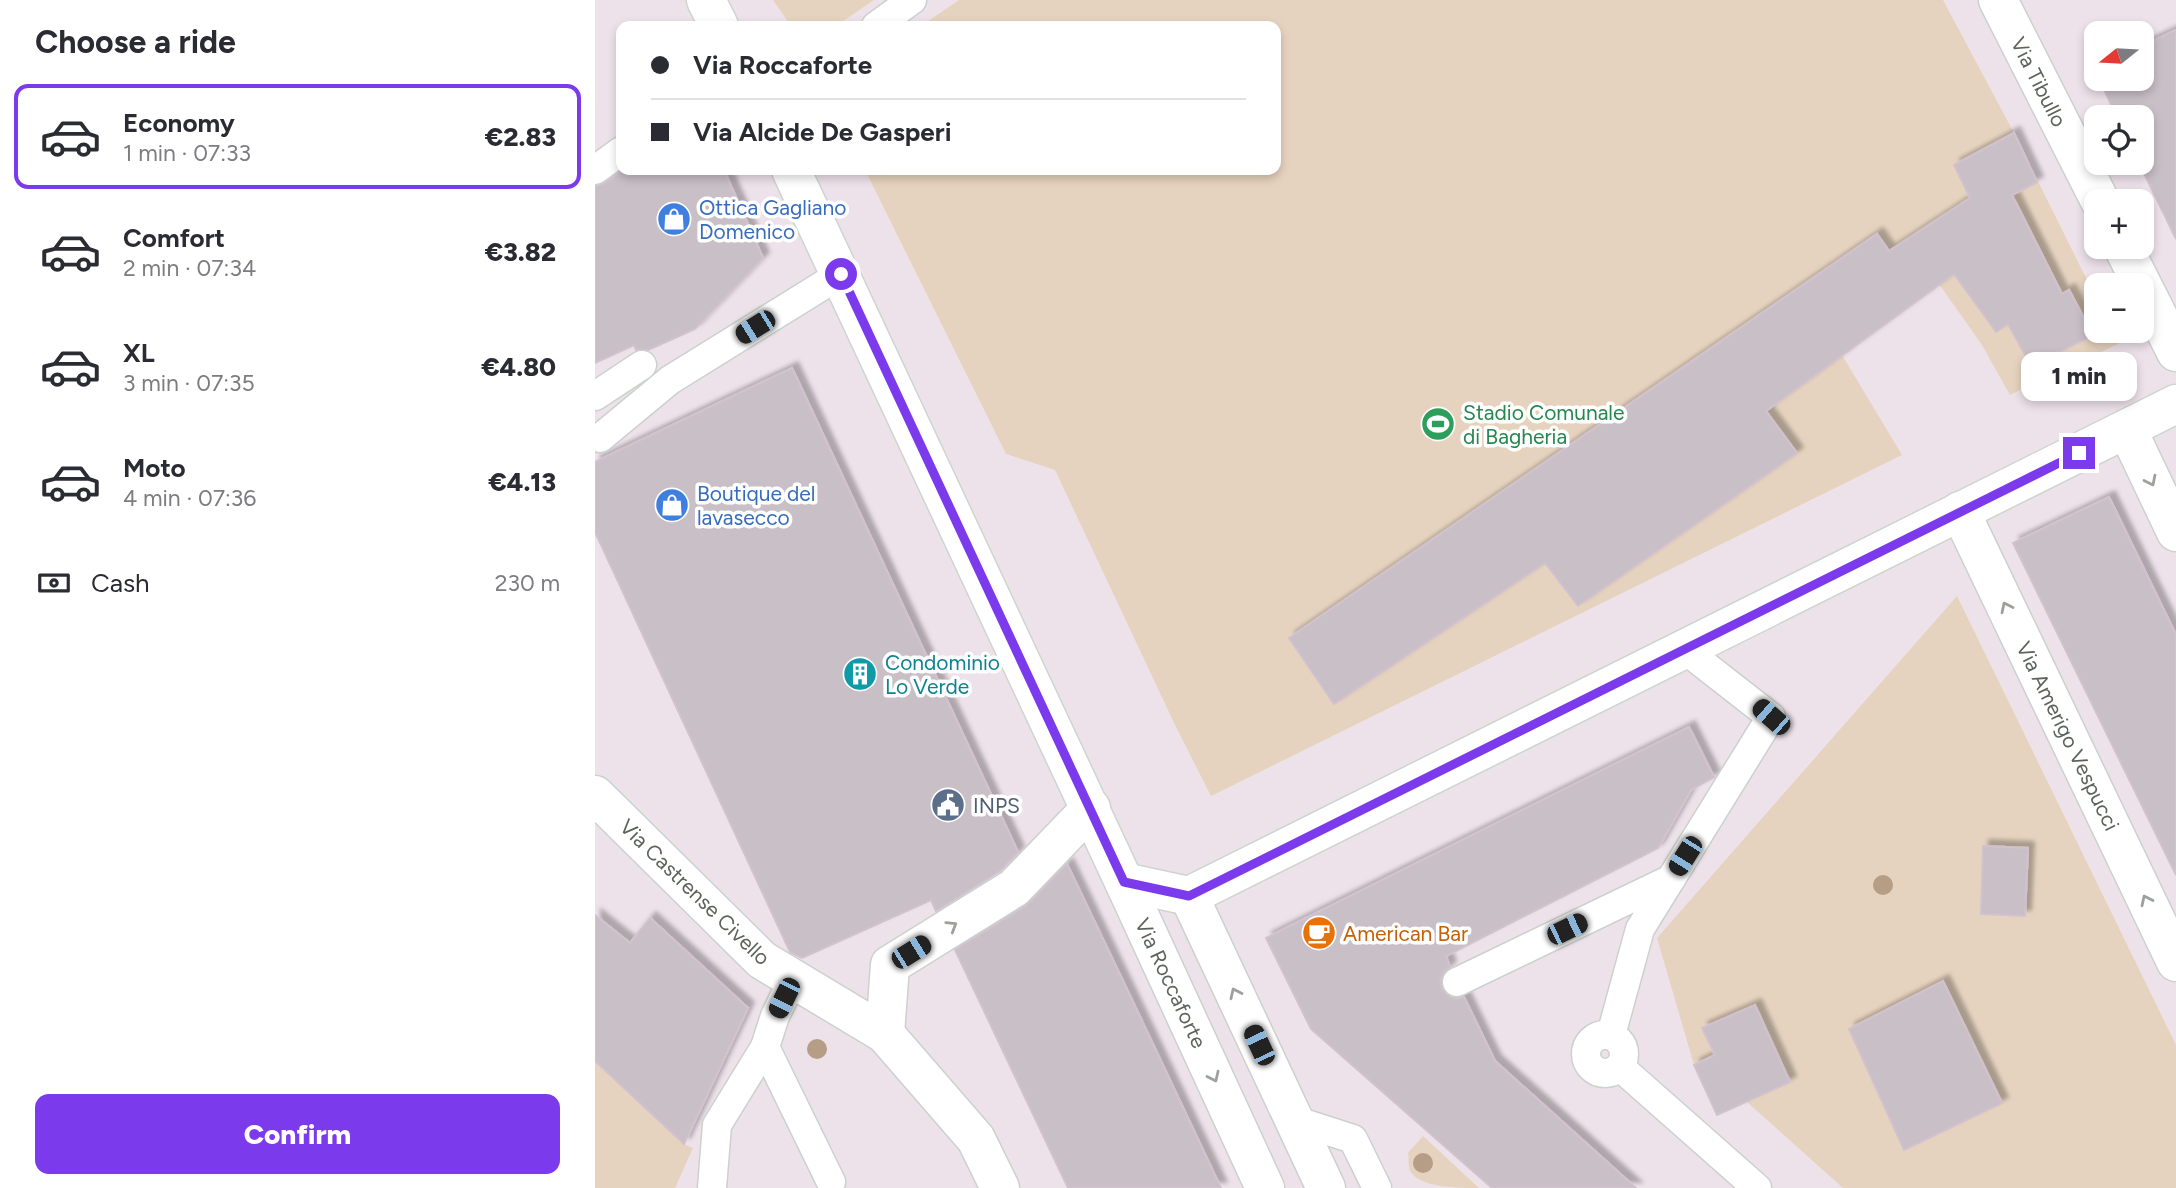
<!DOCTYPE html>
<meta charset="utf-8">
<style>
:root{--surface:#fff;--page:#f7f7f7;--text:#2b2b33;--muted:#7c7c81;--line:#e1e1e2;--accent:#7c3aed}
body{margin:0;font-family:Figtree,sans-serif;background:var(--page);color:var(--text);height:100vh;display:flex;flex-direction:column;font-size:26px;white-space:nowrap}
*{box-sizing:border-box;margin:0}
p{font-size:23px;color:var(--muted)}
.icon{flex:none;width:38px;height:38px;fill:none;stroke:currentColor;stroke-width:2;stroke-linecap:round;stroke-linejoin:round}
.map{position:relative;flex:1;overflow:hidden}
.details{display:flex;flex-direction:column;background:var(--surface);width:595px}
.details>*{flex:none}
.top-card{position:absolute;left:21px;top:21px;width:665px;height:154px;border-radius:14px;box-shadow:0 4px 10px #0003;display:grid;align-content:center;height:154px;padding:0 35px;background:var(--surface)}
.needle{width:46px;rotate:252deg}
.tools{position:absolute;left:1489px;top:21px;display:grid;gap:14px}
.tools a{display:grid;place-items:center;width:70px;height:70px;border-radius:14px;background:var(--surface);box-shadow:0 4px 10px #0003;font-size:35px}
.end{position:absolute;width:32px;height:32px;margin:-16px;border:9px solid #7c3aed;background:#fff;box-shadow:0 0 0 4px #fff}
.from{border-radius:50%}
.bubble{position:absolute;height:49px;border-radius:14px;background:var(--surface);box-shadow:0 4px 10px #0003;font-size:23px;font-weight:800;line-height:49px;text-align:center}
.car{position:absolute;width:21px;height:42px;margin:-21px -10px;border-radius:9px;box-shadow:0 0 5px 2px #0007;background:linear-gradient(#222 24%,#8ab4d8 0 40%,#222 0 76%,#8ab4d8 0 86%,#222 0)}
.top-card b{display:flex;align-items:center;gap:24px;height:66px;font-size:26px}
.top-card b+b{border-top:2px solid var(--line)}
.top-card i{width:18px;height:18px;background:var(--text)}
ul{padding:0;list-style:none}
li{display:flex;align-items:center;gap:21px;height:105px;margin:0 14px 10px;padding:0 21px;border:4px solid transparent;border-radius:14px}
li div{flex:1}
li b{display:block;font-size:26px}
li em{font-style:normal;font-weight:800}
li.active{border-color:var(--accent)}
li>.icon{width:63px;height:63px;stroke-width:1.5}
h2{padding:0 35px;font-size:32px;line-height:84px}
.pay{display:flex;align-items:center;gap:18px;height:77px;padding:0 35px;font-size:26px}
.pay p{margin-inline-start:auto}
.cta{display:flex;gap:14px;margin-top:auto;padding:14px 35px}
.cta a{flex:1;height:80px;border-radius:14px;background:var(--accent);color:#fff;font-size:28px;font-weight:800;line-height:80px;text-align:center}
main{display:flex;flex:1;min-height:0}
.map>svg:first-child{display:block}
</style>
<main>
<section class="details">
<h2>Choose a ride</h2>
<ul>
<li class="active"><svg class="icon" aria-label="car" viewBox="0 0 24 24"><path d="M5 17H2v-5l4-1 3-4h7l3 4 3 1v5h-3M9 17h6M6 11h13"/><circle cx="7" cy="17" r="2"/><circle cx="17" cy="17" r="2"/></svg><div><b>Economy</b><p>1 min · 07:33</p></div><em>€2.83</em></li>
<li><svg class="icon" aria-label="car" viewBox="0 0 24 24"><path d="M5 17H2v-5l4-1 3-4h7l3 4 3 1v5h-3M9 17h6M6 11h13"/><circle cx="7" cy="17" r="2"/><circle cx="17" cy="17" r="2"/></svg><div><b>Comfort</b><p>2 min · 07:34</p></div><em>€3.82</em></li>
<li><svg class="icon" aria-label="car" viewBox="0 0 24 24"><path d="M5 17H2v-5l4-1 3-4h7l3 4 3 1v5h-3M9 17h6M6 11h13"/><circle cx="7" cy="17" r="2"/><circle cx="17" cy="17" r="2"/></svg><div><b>XL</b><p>3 min · 07:35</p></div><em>€4.80</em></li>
<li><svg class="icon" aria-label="car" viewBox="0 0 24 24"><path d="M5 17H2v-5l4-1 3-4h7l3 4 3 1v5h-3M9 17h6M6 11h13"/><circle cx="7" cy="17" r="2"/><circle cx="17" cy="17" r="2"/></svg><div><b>Moto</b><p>4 min · 07:36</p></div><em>€4.13</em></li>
</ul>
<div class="pay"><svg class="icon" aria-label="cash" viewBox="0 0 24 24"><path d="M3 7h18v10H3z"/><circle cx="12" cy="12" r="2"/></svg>Cash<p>230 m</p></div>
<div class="cta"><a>Confirm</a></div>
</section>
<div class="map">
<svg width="1581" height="1188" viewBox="0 0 1581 1188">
<defs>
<filter id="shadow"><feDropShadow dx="6" dy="-6" stdDeviation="2" flood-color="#0004"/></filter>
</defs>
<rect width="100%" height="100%" fill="#eee2ea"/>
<!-- green -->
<g fill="#e6d3bf">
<polygon points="178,0 279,0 241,26 196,26"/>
<polygon points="364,0 1348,0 1419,133 1501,298 1502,331 1518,331 1525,343 1415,395 1387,345 1344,284 1247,355 1307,455 616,796 581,727 460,470 411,454 270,170 681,170 681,26 326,26"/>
<polygon points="1362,596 1581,1045 1581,1188 1248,1188 1152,1102 1194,1082 1160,1005 1108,1028 1120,1055 1099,1065 1062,938"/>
<polygon points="0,1061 89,1144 98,1148 80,1188 0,1188"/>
<path d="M828 1136 884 1188C863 1188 825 1188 815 1171 813 1166 814 1158 813 1153Z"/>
</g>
<!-- building -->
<g fill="#c9bfc7" stroke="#d2c1cf" stroke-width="2" filter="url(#shadow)">
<polygon points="1581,30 1581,239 1544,163 1547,163 1547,117 1522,117 1504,79 1547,79 1547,46"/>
<polygon points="1419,133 1442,182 1417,195 1467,294 1474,290 1498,335 1436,366 1413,324 1401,332 1359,274 1171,411 1202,453 983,606 950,563 739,704 694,638 1282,234 1294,251 1375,198 1359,165"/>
<polygon points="29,170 129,170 168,258 100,329 53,350 41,350 39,345 0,363 0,186 10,183"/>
<polygon points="197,368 423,852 405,871 341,911 336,900 207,958 195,952 0,532 0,462"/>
<polygon points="1514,497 1581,635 1581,875 1418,543"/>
<polygon points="1094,727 1119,777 1096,790 1063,848 851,956 855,967 848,973 845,981 847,989 853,996 861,999 869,997 900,1061 1041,1188 897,1188 716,1029 671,938"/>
<polygon points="1388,846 1433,848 1430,916 1386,914"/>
<polygon points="472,864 538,1002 626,1188 473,1188 360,950 431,906"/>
<polygon points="0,915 35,943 55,918 153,1008 89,1144 0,1061"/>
<polygon points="1348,981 1407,1103 1309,1150 1254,1029"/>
<polygon points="1160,1005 1195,1082 1122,1115 1099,1065 1120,1055 1107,1028"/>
</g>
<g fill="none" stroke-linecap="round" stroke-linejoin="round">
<!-- lane casing -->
<g stroke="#cbd2cc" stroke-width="31">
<g id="lane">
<polyline points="281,26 317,0"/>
<polyline points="0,170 26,151"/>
<polyline points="0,396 47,365"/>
<polyline points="5,438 75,380 246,274"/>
<polyline points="198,979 180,1016 170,1047 236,1182"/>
<polyline points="862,982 1076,879"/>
<circle cx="1010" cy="1054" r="19"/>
<polyline points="1016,1035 1045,929 1176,717 1089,649"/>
<polyline points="1025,1067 1162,1188"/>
<polyline points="699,1120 758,1139 782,1188"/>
<polyline points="117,1188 122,1125 170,1047"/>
</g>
</g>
<!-- street casing -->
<g stroke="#cbd2cc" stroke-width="41">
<g id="street">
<polyline points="1403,0 1505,201"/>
<polyline points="1528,247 1581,352"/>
<polyline points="1532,429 1581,532"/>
<polyline points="1365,511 1581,962"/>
<polyline points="0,795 167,960 290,1034 381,1139 405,1188"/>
<polyline points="529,882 670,1188"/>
<polyline points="594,896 731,1188"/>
<polyline points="290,1034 295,965 419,888 496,808"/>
</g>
</g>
<!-- secondary casing -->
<g stroke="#cdd6ce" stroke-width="41">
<g id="secondary">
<polyline points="111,0 124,26"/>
<polyline points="196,170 529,882 594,896 1581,404"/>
</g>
</g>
<!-- lane -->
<use href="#lane" stroke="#fff" stroke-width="28"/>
<!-- street -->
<use href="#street" stroke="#fff" stroke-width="38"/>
<!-- secondary -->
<use href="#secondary" stroke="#fff" stroke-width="38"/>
</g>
<!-- trees -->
<g fill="#b69d86">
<circle cx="1288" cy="885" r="10"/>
<circle cx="222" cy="1049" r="10"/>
<circle cx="828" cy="1163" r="10"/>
</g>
<!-- one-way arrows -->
<defs><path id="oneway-chevron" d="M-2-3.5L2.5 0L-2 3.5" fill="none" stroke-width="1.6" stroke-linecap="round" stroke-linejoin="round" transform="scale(1.75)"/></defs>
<g stroke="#9da19d">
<use href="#oneway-chevron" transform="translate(1556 481) rotate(64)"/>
<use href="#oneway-chevron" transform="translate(1411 607) rotate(-116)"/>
<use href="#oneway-chevron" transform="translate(1551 900) rotate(-116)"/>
<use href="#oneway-chevron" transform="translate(357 926) rotate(-32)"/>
<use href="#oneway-chevron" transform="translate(640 993) rotate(-115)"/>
<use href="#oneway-chevron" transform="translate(619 1077) rotate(65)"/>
</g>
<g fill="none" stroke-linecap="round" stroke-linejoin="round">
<!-- route -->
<polyline stroke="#7c3aed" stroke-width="9" points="246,274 529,882 594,896 1484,453"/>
</g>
<!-- icons -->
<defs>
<g id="shop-disc" transform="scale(1.75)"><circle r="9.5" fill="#3f7fe0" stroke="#fff"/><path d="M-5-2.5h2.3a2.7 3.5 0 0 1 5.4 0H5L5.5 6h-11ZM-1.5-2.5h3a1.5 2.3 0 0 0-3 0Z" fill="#fff"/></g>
<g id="stadium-disc" transform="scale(1.75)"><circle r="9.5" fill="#2e9e5b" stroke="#fff"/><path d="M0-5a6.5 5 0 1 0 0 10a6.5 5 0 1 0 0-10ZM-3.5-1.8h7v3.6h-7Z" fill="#fff"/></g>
<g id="building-disc" transform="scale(1.75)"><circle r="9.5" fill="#0f9aa8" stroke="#fff"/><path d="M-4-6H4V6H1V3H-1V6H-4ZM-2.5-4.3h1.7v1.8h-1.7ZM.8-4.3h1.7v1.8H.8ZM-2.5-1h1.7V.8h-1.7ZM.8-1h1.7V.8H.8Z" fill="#fff"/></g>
<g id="civic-disc" transform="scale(1.75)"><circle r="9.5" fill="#5c6f8a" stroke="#fff"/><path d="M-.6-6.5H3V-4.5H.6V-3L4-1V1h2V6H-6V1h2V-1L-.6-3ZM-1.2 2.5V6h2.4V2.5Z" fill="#fff"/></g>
<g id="cafe-disc" transform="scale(1.75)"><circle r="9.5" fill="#e8710a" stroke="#fff"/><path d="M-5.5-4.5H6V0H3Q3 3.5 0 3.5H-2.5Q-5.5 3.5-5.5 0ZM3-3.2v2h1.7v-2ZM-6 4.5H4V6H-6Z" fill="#fff"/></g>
</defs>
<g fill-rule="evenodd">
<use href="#shop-disc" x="79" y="219"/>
<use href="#stadium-disc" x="843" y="424"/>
<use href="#shop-disc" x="77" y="505"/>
<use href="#building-disc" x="265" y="674"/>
<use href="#civic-disc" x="353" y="805"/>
<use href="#cafe-disc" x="724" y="933"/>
</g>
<g text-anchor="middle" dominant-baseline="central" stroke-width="7" stroke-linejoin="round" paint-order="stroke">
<!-- street labels -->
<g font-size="21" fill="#5b635b" stroke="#fff">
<text transform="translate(1444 82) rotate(63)">Via Tibullo</text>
<text transform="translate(1473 736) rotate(64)">Via Amerigo Vespucci</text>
<text transform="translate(100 892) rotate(44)">Via Castrense Civello</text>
<text transform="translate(576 983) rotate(65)">Via Roccaforte</text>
</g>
<!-- shop labels -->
<g font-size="21" fill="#366cbe" stroke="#fff" text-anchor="start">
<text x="104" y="207">Ottica Gagliano<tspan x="104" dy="24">Domenico</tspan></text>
<text x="102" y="493">Boutique del<tspan x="102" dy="24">lavasecco</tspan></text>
</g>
<!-- leisure labels -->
<g font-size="21" fill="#27864d" stroke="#fff" text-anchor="start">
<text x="868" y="412">Stadio Comunale<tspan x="868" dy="24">di Bagheria</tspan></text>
</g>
<!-- culture labels -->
<g font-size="21" fill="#0d838f" stroke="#fff" text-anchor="start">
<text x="290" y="662">Condominio<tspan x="290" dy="24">Lo Verde</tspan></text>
</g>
<!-- service labels -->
<g font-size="21" fill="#4e5e75" stroke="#fff" text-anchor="start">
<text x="378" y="805">INPS</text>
</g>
<!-- food labels -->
<g font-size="21" fill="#c56008" stroke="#fff" text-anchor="start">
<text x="748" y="933">American Bar</text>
</g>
</g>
</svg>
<div class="tools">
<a><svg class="needle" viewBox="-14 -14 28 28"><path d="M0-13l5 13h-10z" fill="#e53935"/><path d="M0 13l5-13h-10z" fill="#7c7c81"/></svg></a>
<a><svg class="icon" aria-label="locate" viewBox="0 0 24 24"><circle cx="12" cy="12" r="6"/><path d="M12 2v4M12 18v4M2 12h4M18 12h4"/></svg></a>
<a>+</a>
<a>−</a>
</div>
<i class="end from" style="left:246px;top:274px"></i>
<i class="end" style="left:1484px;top:453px"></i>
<div class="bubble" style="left:1426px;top:352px;width:116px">1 min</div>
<i class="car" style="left:160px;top:327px;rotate:238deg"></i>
<i class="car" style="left:1176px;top:717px;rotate:311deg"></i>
<i class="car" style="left:1090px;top:856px;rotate:212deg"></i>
<i class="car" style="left:972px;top:929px;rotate:64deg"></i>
<i class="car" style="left:316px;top:952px;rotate:58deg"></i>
<i class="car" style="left:189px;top:998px;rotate:206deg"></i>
<i class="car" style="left:664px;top:1045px;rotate:335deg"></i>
<div class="top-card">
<b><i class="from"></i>Via Roccaforte</b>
<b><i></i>Via Alcide De Gasperi</b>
</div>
</div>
</main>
